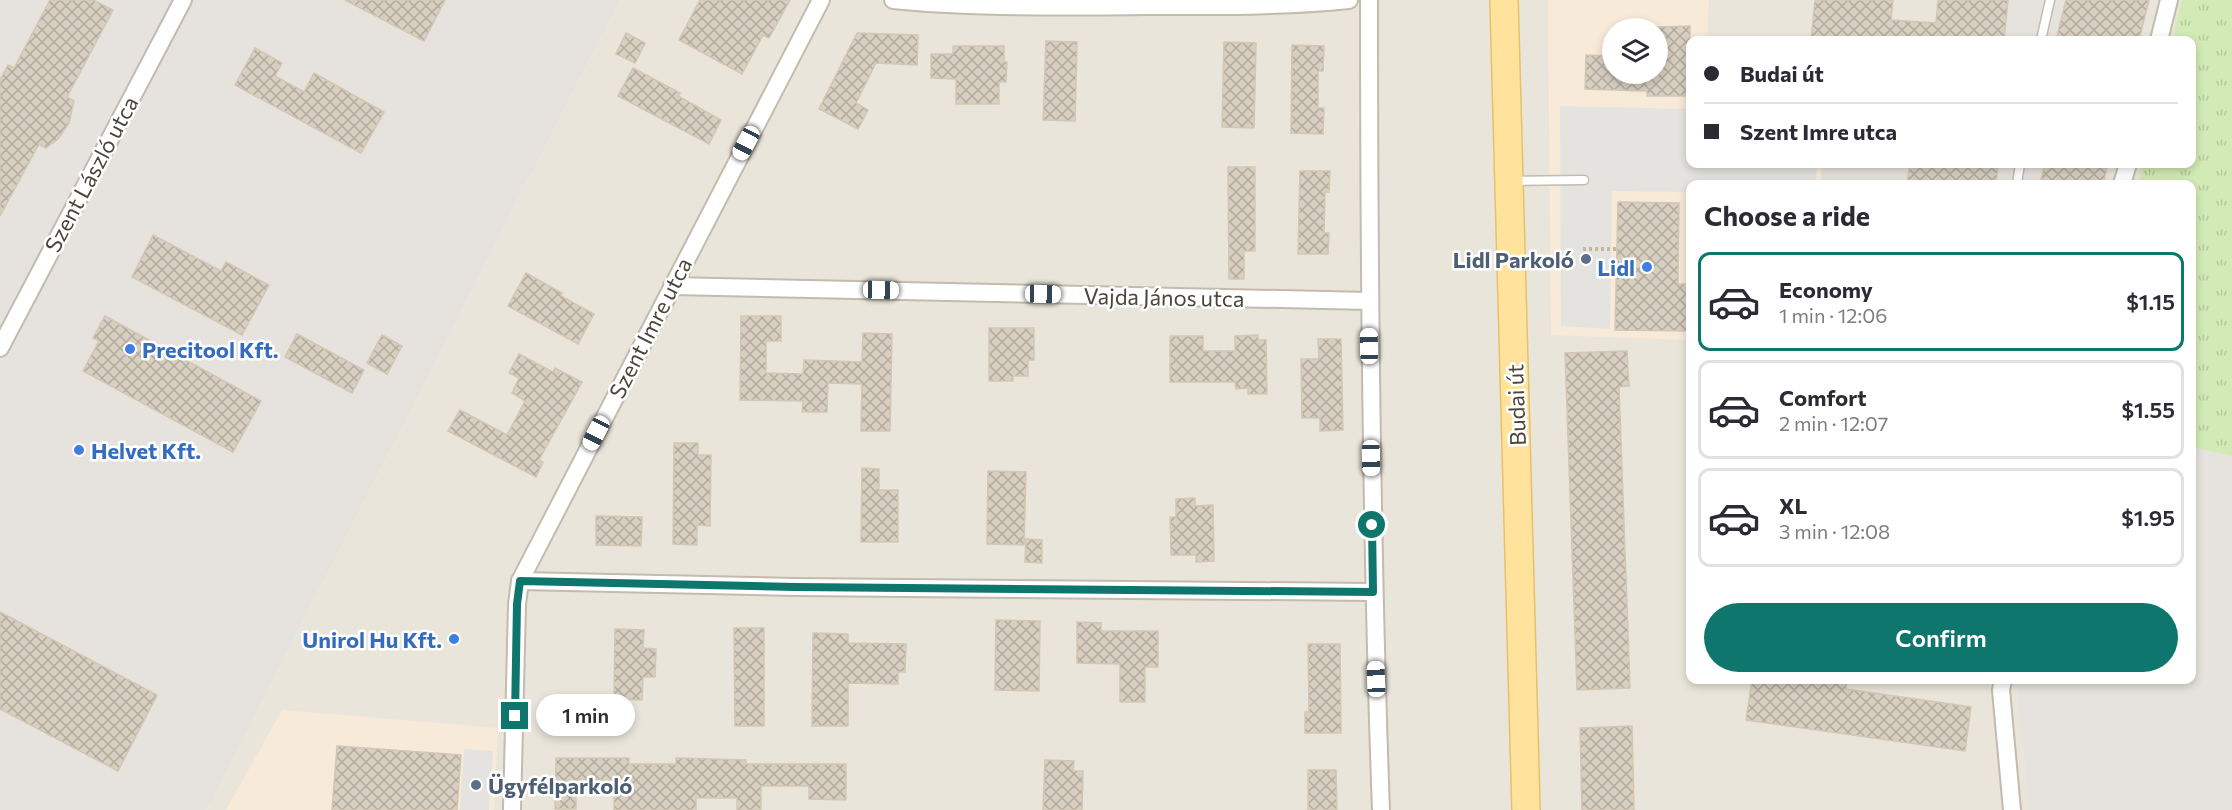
<!DOCTYPE html>
<meta charset="utf-8">
<style>
:root{--surface:#fff;--page:#f2f2f3;--text:#2b2b33;--muted:#7c7c81;--line:#e1e1e2;--accent:#0f766e}
body{margin:0;font-family:Commissioner,sans-serif;background:var(--page);color:var(--text);height:100vh;display:flex;flex-direction:column;font-size:22px;white-space:nowrap}
*{box-sizing:border-box;margin:0}
p{font-size:20px;color:var(--muted)}
.icon{flex:none;width:33px;height:33px;fill:none;stroke:currentColor;stroke-width:2;stroke-linecap:round;stroke-linejoin:round}
.map{position:relative;flex:1;overflow:hidden}
.side{position:absolute;left:1686px;top:180px;width:510px;height:504px;display:flex;flex-direction:column;background:var(--surface);border-radius:12px;box-shadow:0 3px 9px #0003}
.side>*{flex:none}
.guide{position:absolute;left:1686px;top:36px;width:510px;height:132px;border-radius:12px;box-shadow:0 3px 9px #0003;display:grid;align-content:center;height:132px;padding:0 18px;background:var(--surface)}
.tools{position:absolute;left:1602px;top:18px;display:grid;gap:12px}
.tools a{display:grid;place-items:center;width:66px;height:66px;border-radius:50%;background:var(--surface);box-shadow:0 3px 9px #0003;font-size:30px}
.end{position:absolute;width:27px;height:27px;margin:-14px;border:8px solid #0f766e;background:#fff;box-shadow:0 0 0 3px #fff}
.from{border-radius:50%}
.bubble{position:absolute;height:42px;border-radius:21px;background:var(--surface);box-shadow:0 3px 9px #0003;font-size:20px;font-weight:600;line-height:42px;text-align:center}
.car{position:absolute;width:18px;height:36px;margin:-18px -9px;border-radius:8px;box-shadow:0 0 4px 2px #0007;background:linear-gradient(#fff 24%,#345 0 40%,#fff 0 76%,#345 0 86%,#fff 0)}
.guide b{display:flex;align-items:center;gap:21px;height:57px;font-size:22px}
.guide b+b{border-top:2px solid var(--line)}
.guide i{width:15px;height:15px;background:var(--text)}
ul{padding:0;list-style:none}
li{display:flex;align-items:center;gap:18px;height:99px;margin:0 12px 9px;padding:0 6px;border:3px solid var(--line);border-radius:12px}
li div{flex:1}
li b{display:block;font-size:22px}
li em{font-style:normal;font-weight:600}
li.on{border-color:var(--accent)}
li>.icon{width:54px;height:54px;stroke-width:1.5}
h2{padding:0 18px;font-size:27px;line-height:72px}
.button{display:flex;gap:12px;margin-top:auto;padding:12px 18px}
.button a{flex:1;height:69px;border-radius:36px;background:var(--accent);color:#fff;font-size:24px;font-weight:600;line-height:69px;text-align:center}
.map>svg:first-child{display:block}
</style>
<div class="map">
<svg width="2232" height="810" viewBox="0 0 2232 810">
<defs>
<pattern id="grass-tufts" width="24" height="20" patternUnits="userSpaceOnUse" patternTransform="scale(1.5)"><rect width="24" height="20" fill="#d2eab5"/><path d="M3 7l-1-3M5 7V3M7 7l1-3M15 17l-1-3M17 17v-4M19 17l1-3" fill="none" stroke="#b6ca9c"/></pattern>
<pattern id="building-cross-hatch" width="8" height="8" patternUnits="userSpaceOnUse" patternTransform="scale(1.5)"><rect width="8" height="8" fill="#d8cfc1"/><path d="M0 0l8 8M0 8l8-8" fill="none" stroke="#b1aa9e"/></pattern>
</defs>
<rect width="100%" height="100%" fill="#f6f3ec"/>
<!-- residential -->
<path fill="#eae5da" fill-rule="evenodd" d="M620 0H2232V810H207ZM1612 28H1658V74H1612ZM1690 40H2192V164H1690ZM1690 184H2192V680H1690Z"/>
<!-- commercial -->
<g fill="#f7ead8" fill-rule="evenodd">
<path d="M1548 0H1709L1707 40H1690V164H1822L1821 184H1690V340L1551 335ZM1612 28H1658V74H1612Z"/>
<polygon points="282,710 498,728 494,810 226,810"/>
</g>
<!-- industrial -->
<g fill="#e6e2dd">
<polygon points="0,0 620,0 207,810 0,810"/>
<polygon points="1957,0 2149,0 2139,40 1954,40"/>
<polygon points="1822,164 2108,164 2103,184 1821,184"/>
<polygon points="2192,447 2232,456 2232,810 2030,810 2017,690 2019,680 2192,680"/>
</g>
<!-- grass -->
<polygon fill="url(#grass-tufts)" points="2182,0 2232,0 2232,456 2192,447 2192,184 2138,184 2143,164 2192,164 2192,40 2172,40"/>
<!-- parking -->
<g fill="#e5e3e0">
<polygon points="1560,106 1690,109 1690,164 1817,164 1816,184 1690,184 1690,192 1612,191 1610,329 1561,326"/>
<polygon points="464,749 493,751 489,810 460,810"/>
</g>
<!-- building -->
<g fill="url(#building-cross-hatch)" stroke="#d3c7b4" stroke-width="1.5">
<polygon points="50,0 93,0 113,10 67,97 74,101 69,123 58,139 46,148 39,144 0,216 0,80 8,65 14,68"/>
<polygon points="345,0 445,0 424,41"/>
<polygon points="700,0 790,0 769,38 763,35 742,74 679,40"/>
<polygon points="1815,0 1893,0 1891,20 1936,23 1938,0 2008,0 2004,40 1811,40"/>
<polygon points="2066,0 2149,0 2139,40 2056,40"/>
<polygon points="1690,26 1690,96 1647,96 1647,91 1585,89 1586,55 1612,56 1612,74 1658,74 1658,27"/>
<polygon points="626,33 645,43 635,63 616,54"/>
<polygon points="857,33 918,35 917,65 876,63 856,103 868,110 858,129 819,109"/>
<polygon points="1046,41 1077,42 1075,121 1043,120"/>
<polygon points="1224,42 1256,43 1254,128 1222,127"/>
<polygon points="1292,45 1324,46 1323,71 1318,71 1318,108 1324,108 1323,134 1291,133"/>
<polygon points="953,46 1004,46 1004,62 1007,62 1006,82 999,82 999,104 956,104 956,79 931,78 931,54 953,54"/>
<polygon points="255,48 282,63 275,76 304,92 314,73 384,112 361,153 235,85"/>
<polygon points="633,68 680,93 678,96 721,120 709,144 618,96"/>
<polygon points="1910,164 1998,164 1996,184 1907,184"/>
<polygon points="2045,164 2108,164 2103,184 2040,184"/>
<polygon points="1228,167 1255,167 1255,251 1244,251 1244,279 1229,279"/>
<polygon points="1300,171 1330,171 1329,192 1325,192 1324,233 1329,233 1328,254 1298,254"/>
<polygon points="1618,202 1679,203 1678,284 1690,284 1690,331 1615,330"/>
<polygon points="153,235 221,271 226,262 269,285 242,335 132,277"/>
<polygon points="526,273 562,293 561,296 594,314 578,344 508,306"/>
<polygon points="105,316 261,401 233,452 83,371 99,341 93,338"/>
<polygon points="741,316 781,316 781,341 766,341 766,373 803,374 804,360 862,362 863,333 892,334 890,431 861,431 862,384 828,383 827,412 802,412 803,401 740,400"/>
<polygon points="989,328 1034,328 1034,360 1028,360 1028,376 1013,376 1013,381 989,381"/>
<polygon points="297,334 364,370 352,393 285,357"/>
<polygon points="382,335 402,346 387,374 367,363"/>
<polygon points="1258,335 1258,340 1266,340 1267,394 1248,394 1248,388 1236,389 1235,382 1170,382 1170,336 1203,336 1203,351 1235,351 1235,336"/>
<polygon points="1318,339 1341,339 1343,430 1320,431 1320,418 1302,418 1301,359 1319,359"/>
<polygon points="1627,351 1629,386 1619,387 1630,688 1577,690 1565,353"/>
<polygon points="519,354 553,372 555,368 582,382 539,460 543,462 536,477 448,431 460,410 507,435 525,401 512,393 519,378 509,373"/>
<polygon points="674,443 698,443 698,455 711,455 710,526 697,525 697,545 673,544"/>
<polygon points="862,468 879,469 879,490 898,490 898,542 861,542"/>
<polygon points="988,471 1026,472 1024,545 987,544"/>
<polygon points="1195,498 1195,506 1213,505 1214,561 1196,562 1196,555 1171,555 1170,517 1176,517 1176,499"/>
<polygon points="596,516 642,517 641,546 596,545"/>
<polygon points="1026,539 1042,540 1042,563 1025,562"/>
<polygon points="0,612 157,695 118,771 0,709"/>
<polygon points="996,620 1040,621 1039,691 995,690"/>
<polygon points="1077,622 1101,623 1101,631 1158,631 1158,667 1145,667 1145,702 1120,702 1120,664 1077,663"/>
<polygon points="734,628 764,628 764,726 735,726"/>
<polygon points="615,629 644,630 643,648 656,649 655,677 643,677 642,700 614,699"/>
<polygon points="813,633 848,634 848,643 906,644 905,672 898,672 898,684 848,683 848,726 812,726"/>
<polygon points="1308,644 1340,644 1341,733 1305,733 1305,712 1309,712"/>
<polygon points="1752,680 1847,680 1846,689 1971,707 1965,751 1746,720"/>
<polygon points="1632,726 1634,810 1582,810 1580,728"/>
<polygon points="337,746 461,755 457,810 332,810"/>
<polygon points="556,758 629,758 629,764 676,764 676,758 746,760 746,764 846,764 846,800 809,799 809,786 761,786 761,810 737,810 737,798 696,798 696,810 614,810 614,780 576,780 576,809 555,809"/>
<polygon points="1045,760 1074,761 1073,771 1083,771 1082,810 1043,810"/>
<polygon points="1308,770 1336,770 1337,810 1308,810"/>
</g>
<g fill="none" stroke-linecap="round" stroke-linejoin="round">
<!-- service casing -->
<g stroke="#c2bbae" stroke-width="11">
<g id="service">
<polyline points="2041,40 2050,0"/>
<polyline points="1512,181 1584,180"/>
<polyline points="2017,184 2020,164"/>
</g>
</g>
<!-- minor casing -->
<g stroke="#c2bbae" stroke-width="20">
<g id="minor">
<path d="M893 0C976 8 1060 7 1144 6 1213 6 1281 7 1349 0"/>
<path d="M1369 0C1369 271 1371 540 1381 810"/>
<polyline points="2159,40 2169,0"/>
<polyline points="2122,184 2128,164"/>
<polyline points="672,286 1369,301"/>
<polyline points="0,348 183,0"/>
<polyline points="520,581 795,587 1373,592"/>
<polyline points="2003,680 2001,690 2012,810"/>
<polyline points="512,810 517,604 520,581 821,0"/>
</g>
</g>
<!-- primary casing -->
<g stroke="#e6c16a" stroke-width="30">
<polyline id="primary" points="1504,0 1526,810"/>
</g>
<!-- path -->
<polyline stroke="#c4b79f" stroke-width="4" stroke-dasharray="3 3" stroke-linecap="butt" points="1583,249 1616,249"/>
<!-- service -->
<use href="#service" stroke="#fff" stroke-width="8"/>
<!-- minor -->
<use href="#minor" stroke="#fff" stroke-width="16"/>
<!-- primary -->
<use href="#primary" stroke="#ffe39c" stroke-width="27"/>
</g>
<g fill="none" stroke-linecap="round" stroke-linejoin="round">
<!-- route -->
<polyline stroke="#0f766e" stroke-width="8" points="515,716 517,604 520,581 795,587 1373,592 1372,525"/>
</g>
<!-- markers -->
<g fill="#5c6f8a" stroke="#fff" stroke-width="2">
<circle cx="1586" cy="259" r="6"/>
<circle cx="476" cy="785" r="6"/>
</g>
<g fill="#3f7fe0" stroke="#fff" stroke-width="2">
<circle cx="1647" cy="267" r="6"/>
<circle cx="130" cy="349" r="6"/>
<circle cx="79" cy="450" r="6"/>
<circle cx="454" cy="639" r="6"/>
</g>
<g text-anchor="middle" dominant-baseline="central" stroke-width="5" stroke-linejoin="round" paint-order="stroke">
<!-- street labels -->
<g font-size="22" fill="#4b4439" stroke="#fff">
<text transform="translate(91 174) rotate(-62)">Szent László utca</text>
<text transform="translate(1164 297) rotate(1)">Vajda János utca</text>
<text transform="translate(650 328) rotate(-63)">Szent Imre utca</text>
<text transform="translate(1516 405) rotate(-92)">Budai út</text>
</g>
<!-- service labels -->
<g font-size="22" font-weight="bold" fill="#4e5e75" stroke="#fff" text-anchor="end">
<text x="1574" y="259">Lidl Parkoló</text>
<text x="488" y="785" text-anchor="start">Ügyfélparkoló</text>
</g>
<!-- shop labels -->
<g font-size="22" font-weight="bold" fill="#366cbe" stroke="#fff" text-anchor="end">
<text x="1635" y="267">Lidl</text>
<text x="142" y="349" text-anchor="start">Precitool Kft.</text>
<text x="91" y="450" text-anchor="start">Helvet Kft.</text>
<text x="442" y="639">Unirol Hu Kft.</text>
</g>
</g>
</svg>
<div class="tools">
<a><svg class="icon" aria-label="layers" viewBox="0 0 24 24"><path d="M12 4l9 5-9 5-9-5zM3 14l9 5 9-5"/></svg></a>
</div>
<i class="end from" style="left:1372px;top:525px"></i>
<i class="end" style="left:515px;top:716px"></i>
<div class="bubble" style="left:536px;top:694px;width:99px">1 min</div>
<i class="car" style="left:746px;top:143px;rotate:208deg"></i>
<i class="car" style="left:881px;top:290px;rotate:91deg"></i>
<i class="car" style="left:1043px;top:294px;rotate:91deg"></i>
<i class="car" style="left:1369px;top:346px;rotate:359deg"></i>
<i class="car" style="left:596px;top:433px;rotate:207deg"></i>
<i class="car" style="left:1371px;top:458px;rotate:179deg"></i>
<i class="car" style="left:1376px;top:679px;rotate:358deg"></i>
<div class="guide">
<b><i class="from"></i>Budai út</b>
<b><i></i>Szent Imre utca</b>
</div>
<section class="side">
<h2>Choose a ride</h2>
<ul>
<li class="on"><svg class="icon" aria-label="car" viewBox="0 0 24 24"><path d="M5 17H2v-5l4-1 3-4h7l3 4 3 1v5h-3M9 17h6M6 11h13"/><circle cx="7" cy="17" r="2"/><circle cx="17" cy="17" r="2"/></svg><div><b>Economy</b><p>1 min · 12:06</p></div><em>$1.15</em></li>
<li><svg class="icon" aria-label="car" viewBox="0 0 24 24"><path d="M5 17H2v-5l4-1 3-4h7l3 4 3 1v5h-3M9 17h6M6 11h13"/><circle cx="7" cy="17" r="2"/><circle cx="17" cy="17" r="2"/></svg><div><b>Comfort</b><p>2 min · 12:07</p></div><em>$1.55</em></li>
<li><svg class="icon" aria-label="car" viewBox="0 0 24 24"><path d="M5 17H2v-5l4-1 3-4h7l3 4 3 1v5h-3M9 17h6M6 11h13"/><circle cx="7" cy="17" r="2"/><circle cx="17" cy="17" r="2"/></svg><div><b>XL</b><p>3 min · 12:08</p></div><em>$1.95</em></li>
</ul>
<div class="button"><a>Confirm</a></div>
</section>
</div>
